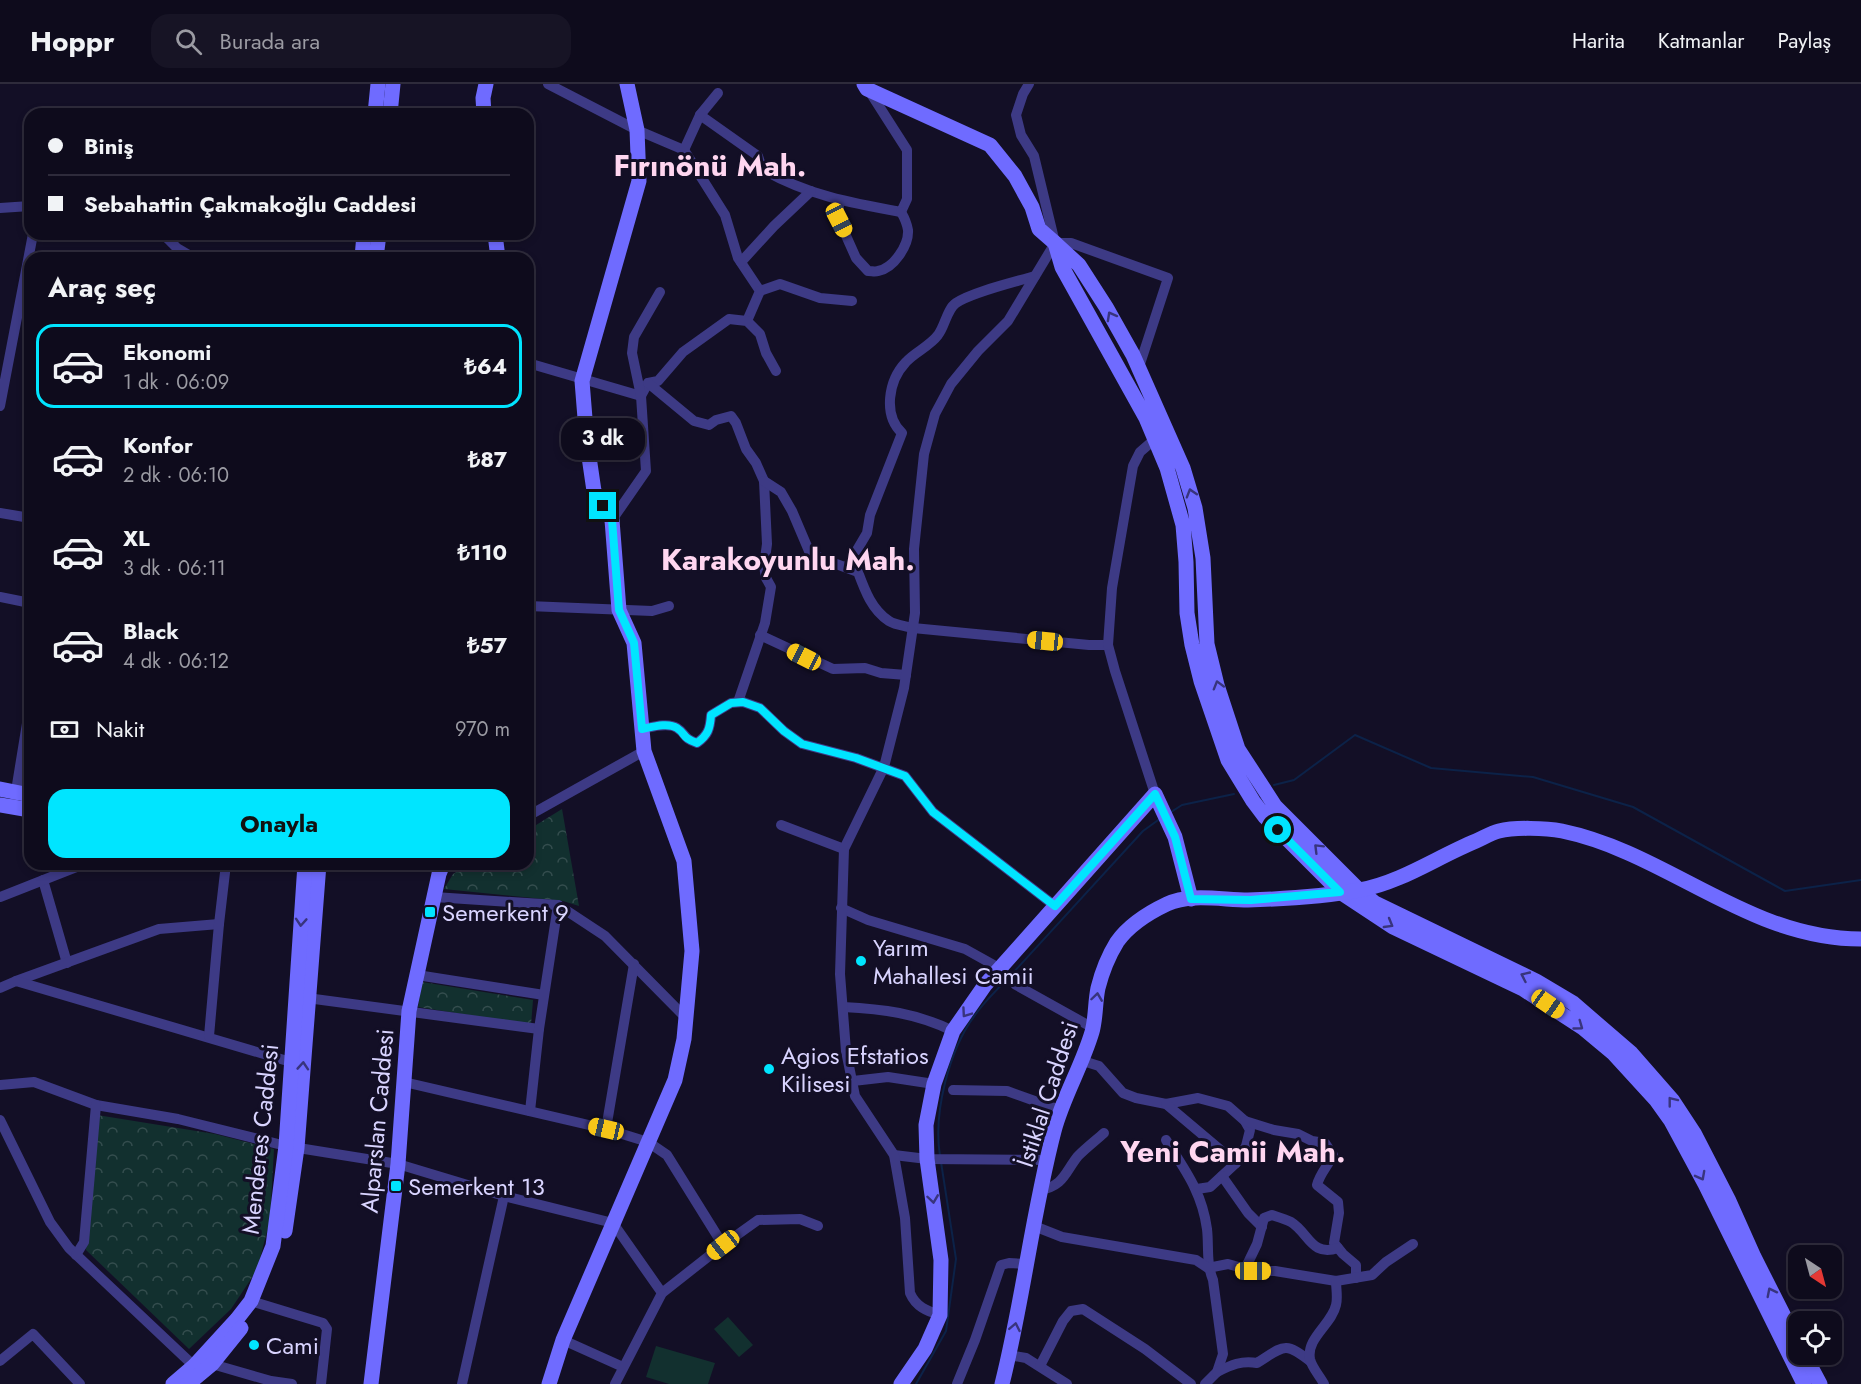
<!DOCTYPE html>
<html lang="tr">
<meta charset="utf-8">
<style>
:root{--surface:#0e0b1c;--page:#171425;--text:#f1f3f6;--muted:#9b9ba3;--line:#2e2b3b;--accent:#00e5ff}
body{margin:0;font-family:Jost,sans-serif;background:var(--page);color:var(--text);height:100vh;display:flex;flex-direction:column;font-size:22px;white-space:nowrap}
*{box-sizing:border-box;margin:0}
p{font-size:20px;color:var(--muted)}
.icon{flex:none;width:33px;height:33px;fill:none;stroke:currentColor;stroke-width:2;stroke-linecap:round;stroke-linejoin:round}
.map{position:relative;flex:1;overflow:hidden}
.panel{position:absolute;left:24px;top:168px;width:510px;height:618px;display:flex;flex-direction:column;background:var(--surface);border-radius:18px;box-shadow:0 3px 9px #0003,0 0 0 2px var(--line)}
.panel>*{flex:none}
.hud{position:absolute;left:24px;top:24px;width:510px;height:132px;border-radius:18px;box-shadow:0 3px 9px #0003,0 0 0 2px var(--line);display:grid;align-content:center;height:132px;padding:0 24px;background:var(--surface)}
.needle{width:39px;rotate:144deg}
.tools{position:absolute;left:1788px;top:1161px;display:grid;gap:12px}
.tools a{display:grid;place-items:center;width:54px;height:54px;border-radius:12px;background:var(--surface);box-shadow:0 3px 9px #0003,0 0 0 2px var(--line);font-size:30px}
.end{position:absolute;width:27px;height:27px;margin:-14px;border:8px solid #00e5ff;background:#111;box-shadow:0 0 0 3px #111}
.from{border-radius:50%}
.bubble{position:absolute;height:42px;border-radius:18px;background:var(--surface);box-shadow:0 3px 9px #0003,0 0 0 2px var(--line);font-size:20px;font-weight:700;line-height:42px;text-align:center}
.car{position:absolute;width:18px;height:36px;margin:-18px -9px;border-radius:8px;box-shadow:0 0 4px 2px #0007;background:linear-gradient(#f5c518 24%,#345 0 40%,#f5c518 0 76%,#345 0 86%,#f5c518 0)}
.hud b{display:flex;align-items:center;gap:21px;height:57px;font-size:22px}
.hud b+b{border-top:2px solid var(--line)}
.hud i{width:15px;height:15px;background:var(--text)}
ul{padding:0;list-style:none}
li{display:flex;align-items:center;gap:18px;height:84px;margin:0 12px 9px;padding:0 12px;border:3px solid transparent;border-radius:18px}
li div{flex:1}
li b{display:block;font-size:22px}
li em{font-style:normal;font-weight:700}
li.active{border-color:var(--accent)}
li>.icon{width:54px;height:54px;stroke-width:1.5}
h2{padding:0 24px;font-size:27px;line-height:72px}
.pay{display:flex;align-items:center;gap:15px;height:66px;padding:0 24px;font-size:22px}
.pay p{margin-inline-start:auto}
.action{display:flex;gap:12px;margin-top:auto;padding:12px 24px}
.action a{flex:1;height:69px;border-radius:18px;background:var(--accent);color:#111;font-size:24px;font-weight:700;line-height:69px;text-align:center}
header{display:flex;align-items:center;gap:36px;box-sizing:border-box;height:84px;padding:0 30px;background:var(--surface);border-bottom:2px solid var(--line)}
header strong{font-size:28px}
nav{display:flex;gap:33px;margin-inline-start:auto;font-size:21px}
.search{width:420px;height:54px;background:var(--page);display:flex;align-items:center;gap:15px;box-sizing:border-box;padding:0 21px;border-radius:18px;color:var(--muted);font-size:22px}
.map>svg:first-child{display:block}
</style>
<header>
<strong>Hoppr</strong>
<div class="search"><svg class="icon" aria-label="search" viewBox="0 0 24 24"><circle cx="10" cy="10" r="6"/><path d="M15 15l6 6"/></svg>Burada ara</div>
<nav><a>Harita</a><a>Katmanlar</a><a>Paylaş</a></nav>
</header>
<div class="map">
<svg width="1861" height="1300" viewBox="0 0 1861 1300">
<defs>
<pattern id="park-crowns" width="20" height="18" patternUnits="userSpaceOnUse" patternTransform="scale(1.5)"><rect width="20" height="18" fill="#12302f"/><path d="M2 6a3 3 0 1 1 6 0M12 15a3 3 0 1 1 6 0" fill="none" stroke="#344d4e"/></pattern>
</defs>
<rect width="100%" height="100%" fill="#130f26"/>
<!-- grass -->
<g fill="#12302f">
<polygon points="728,1233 753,1261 739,1273 714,1245"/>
<polygon points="656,1262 715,1279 708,1300 669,1300 646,1293"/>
</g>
<!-- park -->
<g fill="url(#park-crowns)">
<polygon points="562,725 579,822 563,817 444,805 453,790 470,780 528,780 528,746"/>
<polygon points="422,898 533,916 531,941 418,923"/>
<polygon points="97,1031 215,1050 274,1065 270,1136 257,1186 231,1225 189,1265 86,1166"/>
</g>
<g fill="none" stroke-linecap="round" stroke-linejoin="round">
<!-- stream -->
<g stroke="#0c2248" stroke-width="2">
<polyline points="1274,701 1294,696 1355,651 1431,684 1533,693 1633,723 1785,807 1861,796"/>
<polyline points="1171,728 1182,721 1234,710"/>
<polyline points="1012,890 1143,747 1161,734"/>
<path d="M940 1072C933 1029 949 966 975 931 984 918 996 907 1006 896"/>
<polyline points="916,1300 946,1247 956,1175 941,1078"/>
</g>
<!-- street -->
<g stroke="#3d3a85" stroke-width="10">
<polyline points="548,0 637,46 684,66 725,131 738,174 760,207 747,237"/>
<path d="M700 31 758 72 762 85C807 111 851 119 901 128L907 115V66L868 5"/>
<polyline points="684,66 700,31 718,9"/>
<path d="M839 117V136L856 174 868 187C872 187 875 188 878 187 894 184 909 161 908 146 907 140 904 133 901 128"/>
<polyline points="0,124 30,122"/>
<polyline points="163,150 177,164 194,174"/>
<polyline points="1055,159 1071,159 1168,194 1139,283"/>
<polyline points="741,178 774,142 811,107"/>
<polyline points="760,207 780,200 820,214 852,217"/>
<polyline points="528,279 641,312 648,299 658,297 683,268 729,235 747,237 760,250 766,269 776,287"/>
<polyline points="648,299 694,337 709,341 716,336 731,332 736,339 746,365 756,379 764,397 767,460 764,482 766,494 771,503 765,539 738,618"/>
<polyline points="0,322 33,150"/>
<path d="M764 397 781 408 792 427 809 467 820 474 858 488C865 507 872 526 889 537 895 541 906 542 913 544L1089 561H1108L1115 587 1155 710"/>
<polyline points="0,429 30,434"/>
<polyline points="612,436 646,387 641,312 632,269 634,253 660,208"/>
<path d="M847 483 867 449 870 431 902 349C883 331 888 297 906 278 915 268 930 262 938 251 945 242 947 225 956 219 972 208 1015 198 1035 192"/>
<polyline points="0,513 30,519"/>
<polyline points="528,522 652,527 669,522"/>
<polyline points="760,551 833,585 865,584 881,589 906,591"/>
<polyline points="1108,561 1112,504 1133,382 1140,368 1155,355"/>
<path d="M642 645C652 643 668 638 677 644 687 650 682 654 697 659 708 651 710 645 711 631L731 619 743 618 760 624 784 647 802 660 856 674 905 692 933 728 1055 822"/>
<polyline points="15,713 30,621"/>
<polyline points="528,732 644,667"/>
<polyline points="781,741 844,765"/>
<polyline points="43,796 67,879"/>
<polyline points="0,813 84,780"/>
<polyline points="434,813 558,821 605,852 685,933"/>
<polyline points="841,824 868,836 965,865 1001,885 1016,901 1093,944"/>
<polyline points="417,891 544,911"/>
<polyline points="16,897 159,845 219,840"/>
<polyline points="0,904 16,897 291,978"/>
<polyline points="307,914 539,945"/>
<path d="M843 923C882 925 917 929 953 947"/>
<polyline points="209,952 219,840 226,780"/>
<polyline points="1083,977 1099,982 1123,1009 1136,1014 1166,1020 1198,1014 1228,1022 1245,1037 1250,1046 1246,1062 1236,1079 1210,1103 1197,1105"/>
<polyline points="853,997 888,993 934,1000"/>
<polyline points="404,998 606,1045 648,1058 667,1071 723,1161"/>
<polyline points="0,1001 34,998 96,1021 178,1035 286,1062 398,1080 504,1112 613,1139 662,1209"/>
<polyline points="953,1006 1007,1007 1060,1026"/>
<polyline points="1166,1020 1236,1079"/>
<polyline points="530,1027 539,945 558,821"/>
<polyline points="0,1036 50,1138 69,1164 194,1282 212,1280 271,1297 292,1300"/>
<path d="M1245 1037 1274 1046 1298 1050 1312 1057 1325 1059 1333 1071C1328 1082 1320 1089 1317 1101L1338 1118 1339 1129 1334 1159 1343 1170 1356 1181V1194"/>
<polyline points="606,1045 634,880"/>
<path d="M1166 1056C1185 1086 1202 1108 1207 1145 1209 1162 1206 1179 1213 1196L1223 1270 1217 1288 1205 1300"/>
<polyline points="894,1071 927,1075 1047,1076"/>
<polyline points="1222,1092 1248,1129 1262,1143"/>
<path d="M1040 1106C1064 1102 1065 1088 1078 1072 1086 1064 1095 1057 1104 1049"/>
<polyline points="1034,1142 1062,1153 1196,1176 1208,1184 1228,1180 1253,1187 1275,1187 1336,1197 1372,1191 1386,1178 1413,1160"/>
<polyline points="76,1171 84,1158 96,1021"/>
<path d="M1245 1185 1257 1160 1264 1134 1272 1131C1278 1133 1285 1135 1291 1138 1309 1149 1311 1173 1338 1164"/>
<polyline points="251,1217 323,1239 327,1245 321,1300"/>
<path d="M940 1231C927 1227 916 1223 910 1209L905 1134 894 1071 855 1012 846 967 840 890 844 765 884 683 904 604 915 529 914 465 924 370 935 330 951 300 978 267 1008 237 1055 159 1034 72 1021 51 1016 31 1023 10 1029 0"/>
<polyline points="563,1256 623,1283"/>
<polyline points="1009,1271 1026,1274 1067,1300"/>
<polyline points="0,1277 33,1250 80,1300"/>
<polyline points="1040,1282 1063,1237 1071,1227 1083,1225 1145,1265 1191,1300"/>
<path d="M1217 1288C1231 1281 1242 1276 1257 1279 1284 1262 1284 1257 1310 1277"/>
<polyline points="462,1300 504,1112"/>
<polyline points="615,1300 662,1209 723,1161 758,1136 800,1135 818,1142"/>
<polyline points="957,1300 975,1256 1001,1181 1009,1179 1027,1180"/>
<path d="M1324 1300C1320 1292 1312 1284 1310 1275 1306 1254 1332 1240 1336 1221 1338 1214 1336 1204 1336 1197"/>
</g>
<!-- secondary -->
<g stroke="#6f6bff" stroke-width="15">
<polyline points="864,0 867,5 990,61 1015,92 1032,123 1039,145 1055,159"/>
<polyline points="375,30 378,0"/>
<polyline points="390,30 393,0"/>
<polyline points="484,30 483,14 486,0"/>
<polyline points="495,150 498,174"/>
<polyline points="362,174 364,150"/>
<polyline points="376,174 379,150"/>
<polyline points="0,705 30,711"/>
<polyline points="0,721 30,726"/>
<polyline points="285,1147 297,1064 319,780"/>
<polyline points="1798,1260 1754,1173 1729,1117 1694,1049 1673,1017 1631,969 1573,919 1536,897 1375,819 1359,806 1275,722 1238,665 1217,601 1207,560 1203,474 1195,424 1183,384 1133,271 1106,223 1079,181 1055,159 1062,183 1146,334 1167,384 1183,441 1186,478 1187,529 1192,561 1201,597 1228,676 1253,717 1265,733 1340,808 1393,843 1523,905 1583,944 1613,969 1656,1016 1671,1037 1705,1100 1804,1300"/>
<polyline points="1804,1270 1820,1300"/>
<polyline points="173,1300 194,1282 237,1235 251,1217 273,1162 286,1062 305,780"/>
<polyline points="188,1300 212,1280 241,1244"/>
<polyline points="371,1300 398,1080 409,927 439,790 443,780"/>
<polyline points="549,1300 563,1256 675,996 684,955 692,867 684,777 644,667 634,559 619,526 612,436 594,407 587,359 582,297 639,97 637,46 627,0"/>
<polyline points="901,1300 925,1265 940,1231 941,1176 927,1075 926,1041 934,1000 953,947 985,901 1155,710 1175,753 1191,815"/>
<path d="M1002 1300C1023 1217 1032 1131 1054 1047 1063 1013 1082 982 1092 948 1096 934 1095 918 1098 904 1102 888 1109 871 1117 858 1129 841 1148 829 1167 820 1190 809 1223 816 1248 816 1281 815 1327 812 1360 806 1402 798 1437 773 1476 757 1483 754 1491 749 1499 747 1514 743 1546 744 1562 747 1668 769 1748 855 1861 855"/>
</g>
</g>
<!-- one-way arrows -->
<defs><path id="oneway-chevron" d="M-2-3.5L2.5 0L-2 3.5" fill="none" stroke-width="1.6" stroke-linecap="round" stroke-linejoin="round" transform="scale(1.5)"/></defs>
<g stroke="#38347d">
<use href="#oneway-chevron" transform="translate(1111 232) rotate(-119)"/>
<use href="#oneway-chevron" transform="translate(1191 409) rotate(-107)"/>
<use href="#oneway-chevron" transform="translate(1218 601) rotate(-106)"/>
<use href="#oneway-chevron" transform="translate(1318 764) rotate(-135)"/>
<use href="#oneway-chevron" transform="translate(301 838) rotate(94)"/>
<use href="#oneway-chevron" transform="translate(1389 840) rotate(30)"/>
<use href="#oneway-chevron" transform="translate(1525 892) rotate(-155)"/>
<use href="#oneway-chevron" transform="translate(1097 913) rotate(-82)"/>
<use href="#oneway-chevron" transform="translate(966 929) rotate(125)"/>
<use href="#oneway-chevron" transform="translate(1579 942) rotate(36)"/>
<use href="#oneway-chevron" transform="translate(303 982) rotate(-86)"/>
<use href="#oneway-chevron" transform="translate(1672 1017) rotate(-128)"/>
<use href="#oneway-chevron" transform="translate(1701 1092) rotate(62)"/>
<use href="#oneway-chevron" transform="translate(933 1115) rotate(82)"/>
<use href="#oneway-chevron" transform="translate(1771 1208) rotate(-117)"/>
<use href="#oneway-chevron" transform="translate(1015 1243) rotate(-79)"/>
</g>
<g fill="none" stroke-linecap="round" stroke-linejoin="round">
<!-- route -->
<path stroke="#00e5ff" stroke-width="8" d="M603 422 612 436 619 526 634 559 642 645C652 643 668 638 677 644 686 650 682 654 697 659 708 651 710 645 711 631L731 619 743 618 760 624 784 647 802 660 856 674 905 692 933 728 1055 822 1155 710 1175 753 1191 815 1251 816 1340 808 1278 746"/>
</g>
<!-- markers -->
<g fill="#00e5ff" stroke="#130f26" stroke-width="2">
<rect x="424" y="822" width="12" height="12" rx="3"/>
<circle cx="861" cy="877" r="6"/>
<circle cx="769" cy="985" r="6"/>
<rect x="390" y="1096" width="12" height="12" rx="3"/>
<circle cx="254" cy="1261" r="6"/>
</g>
<g text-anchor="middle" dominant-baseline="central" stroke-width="6" stroke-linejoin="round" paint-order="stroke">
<!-- poi labels -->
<g font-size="24" fill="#d9d4ff" stroke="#130f26" text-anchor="start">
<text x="442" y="828">Semerkent 9</text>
<text x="873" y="863">Yarım<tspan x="873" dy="28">Mahallesi Camii</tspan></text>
<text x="781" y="971">Agios Efstatios<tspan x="781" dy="28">Kilisesi</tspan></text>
<text x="408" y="1102">Semerkent 13</text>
<text x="266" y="1261">Cami</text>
</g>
<!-- street labels -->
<g font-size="24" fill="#d9d4ff" stroke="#130f26">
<text transform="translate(1047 1010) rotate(-72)">İstiklal Caddesi</text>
<text transform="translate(377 1037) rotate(-85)">Alparslan Caddesi</text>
<text transform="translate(260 1055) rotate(-84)">Menderes Caddesi</text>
</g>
<!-- district labels -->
<g font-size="30" font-weight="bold" fill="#ffd6f0" stroke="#130f26">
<text x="710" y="81">Fırınönü Mah.</text>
<text x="788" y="475">Karakoyunlu Mah.</text>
<text x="1233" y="1067">Yeni Camii Mah.</text>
</g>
</g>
</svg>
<div class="tools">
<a><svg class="needle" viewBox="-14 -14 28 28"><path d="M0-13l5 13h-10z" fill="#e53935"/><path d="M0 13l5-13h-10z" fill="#9b9ba3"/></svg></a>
<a><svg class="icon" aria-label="locate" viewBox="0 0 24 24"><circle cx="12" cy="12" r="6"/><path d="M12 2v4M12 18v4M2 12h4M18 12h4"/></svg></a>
</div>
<i class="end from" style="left:1278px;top:746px"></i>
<i class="end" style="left:603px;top:422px"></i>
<div class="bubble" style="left:561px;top:334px;width:84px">3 dk</div>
<i class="car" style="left:839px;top:136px;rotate:153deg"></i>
<i class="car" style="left:1045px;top:557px;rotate:276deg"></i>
<i class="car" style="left:804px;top:573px;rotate:297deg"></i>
<i class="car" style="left:1548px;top:920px;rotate:125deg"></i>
<i class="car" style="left:606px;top:1045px;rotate:283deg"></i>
<i class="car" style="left:723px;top:1161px;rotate:232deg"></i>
<i class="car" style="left:1253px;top:1187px;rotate:90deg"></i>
<div class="hud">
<b><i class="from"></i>Biniş</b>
<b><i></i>Sebahattin Çakmakoğlu Caddesi</b>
</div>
<section class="panel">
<h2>Araç seç</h2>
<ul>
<li class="active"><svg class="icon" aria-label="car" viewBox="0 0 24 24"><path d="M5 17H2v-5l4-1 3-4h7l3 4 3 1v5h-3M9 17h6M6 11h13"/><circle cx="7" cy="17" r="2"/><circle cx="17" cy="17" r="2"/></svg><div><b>Ekonomi</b><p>1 dk · 06:09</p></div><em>₺64</em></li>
<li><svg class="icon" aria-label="car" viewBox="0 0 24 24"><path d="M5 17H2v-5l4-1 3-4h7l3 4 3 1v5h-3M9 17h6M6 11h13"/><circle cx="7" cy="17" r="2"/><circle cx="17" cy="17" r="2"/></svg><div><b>Konfor</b><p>2 dk · 06:10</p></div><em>₺87</em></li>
<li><svg class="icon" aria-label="car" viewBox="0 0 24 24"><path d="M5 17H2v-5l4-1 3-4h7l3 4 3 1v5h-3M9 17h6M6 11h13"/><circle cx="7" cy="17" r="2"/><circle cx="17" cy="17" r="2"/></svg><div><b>XL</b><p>3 dk · 06:11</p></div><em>₺110</em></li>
<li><svg class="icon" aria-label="car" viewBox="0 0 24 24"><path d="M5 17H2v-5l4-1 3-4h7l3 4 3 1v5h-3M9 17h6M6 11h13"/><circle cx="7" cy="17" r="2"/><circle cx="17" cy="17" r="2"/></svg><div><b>Black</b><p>4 dk · 06:12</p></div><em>₺57</em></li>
</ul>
<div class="pay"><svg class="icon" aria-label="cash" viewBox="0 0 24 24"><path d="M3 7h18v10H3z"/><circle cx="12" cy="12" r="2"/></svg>Nakit<p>970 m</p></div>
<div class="action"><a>Onayla</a></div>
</section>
</div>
